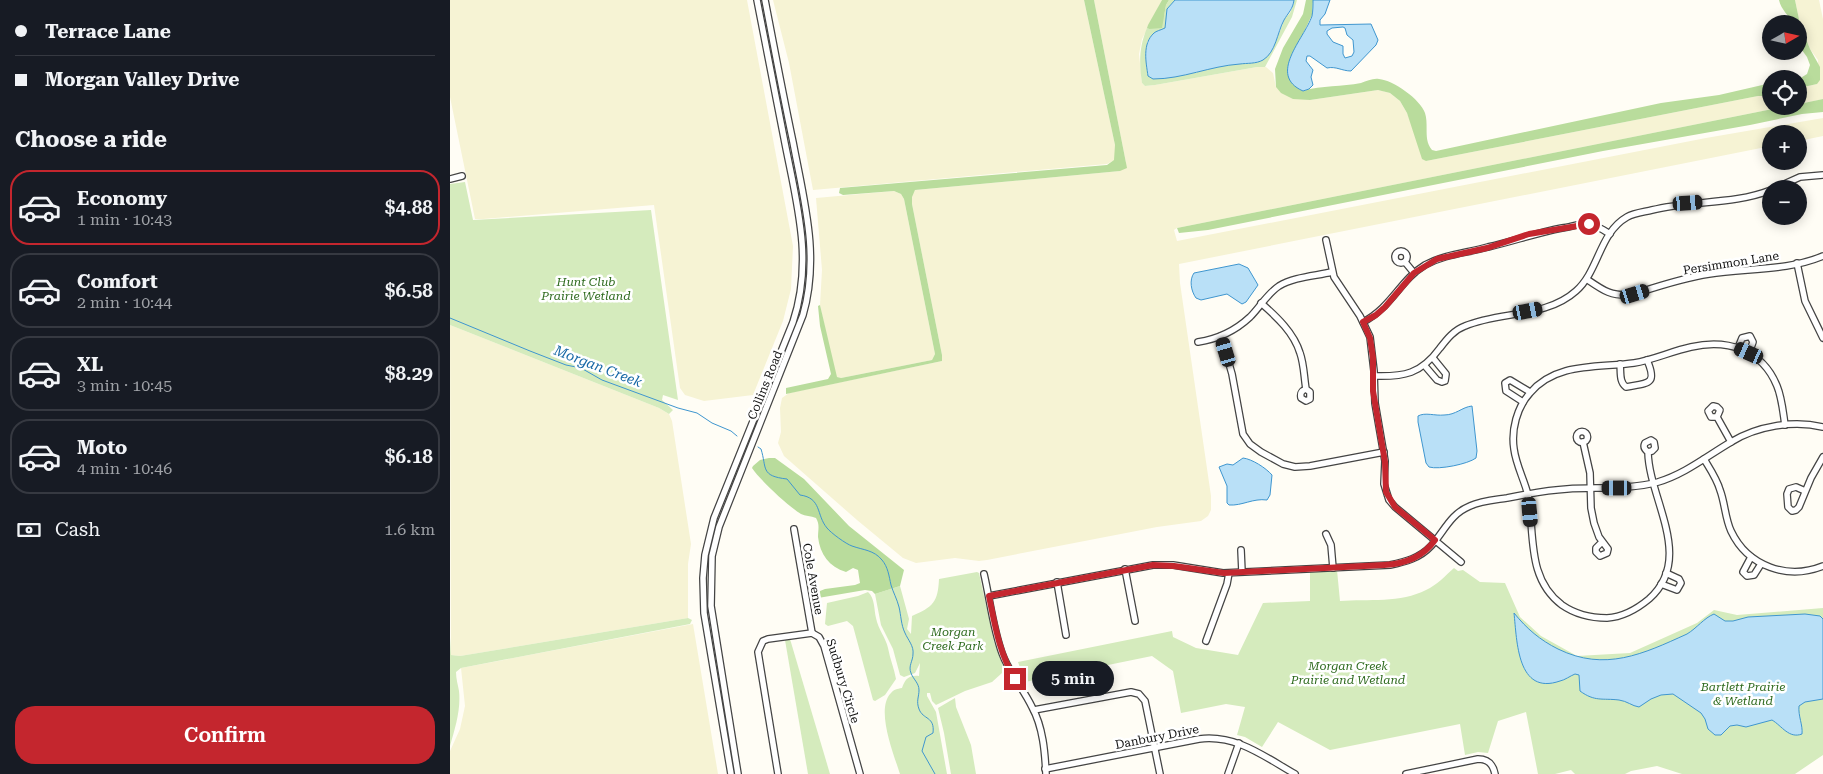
<!DOCTYPE html>
<meta charset="utf-8">
<style>
:root{--surface:#171b24;--page:#20242c;--text:#f1f3f6;--muted:#9ea1a6;--line:#363941;--accent:#c4262e}
body{margin:0;font-family:"Roboto Serif",serif;background:var(--page);color:var(--text);height:100vh;display:flex;flex-direction:column;font-size:19px;white-space:nowrap}
*{box-sizing:border-box;margin:0}
p{font-size:16px;color:var(--muted)}
.icon{flex:none;width:28px;height:28px;fill:none;stroke:currentColor;stroke-width:2;stroke-linecap:round;stroke-linejoin:round}
.map{position:relative;flex:1;overflow:hidden}
.drawer{display:flex;flex-direction:column;background:var(--surface);width:450px}
.drawer>*{flex:none}
.top-card{display:grid;align-content:center;height:110px;padding:0 15px;background:var(--surface)}
.needle{width:32px;rotate:81deg}
.buttons{position:absolute;left:1312px;top:15px;display:grid;gap:10px}
.buttons a{display:grid;place-items:center;width:45px;height:45px;border-radius:50%;background:var(--surface);box-shadow:0 2px 12px #0003;font-size:25px}
.end{position:absolute;width:22px;height:22px;margin:-11px;border:6px solid #c4262e;background:#fff;box-shadow:0 0 0 2px #fff}
.from{border-radius:50%}
.bubble{position:absolute;height:35px;border-radius:18px;background:var(--surface);box-shadow:0 2px 12px #0003;font-size:16px;font-weight:600;line-height:35px;text-align:center}
.car{position:absolute;width:15px;height:30px;margin:-15px -8px;border-radius:6px;box-shadow:0 0 4px 1px #0007;background:linear-gradient(#222 24%,#8ab4d8 0 40%,#222 0 76%,#8ab4d8 0 86%,#222 0)}
.top-card b{display:flex;align-items:center;gap:18px;height:48px;font-size:19px}
.top-card b+b{border-top:1px solid var(--line)}
.top-card i{width:12px;height:12px;background:var(--text)}
ul{padding:0;list-style:none}
li{display:flex;align-items:center;gap:15px;height:75px;margin:0 10px 8px;padding:0 5px;border:2px solid var(--line);border-radius:20px}
li div{flex:1}
li b{display:block;font-size:19px}
li em{font-style:normal;font-weight:600}
li.on{border-color:var(--accent)}
li>.icon{width:45px;height:45px;stroke-width:1.5}
h2{padding:0 15px;font-size:22px;line-height:60px}
.pay{display:flex;align-items:center;gap:12px;height:55px;padding:0 15px;font-size:19px}
.pay p{margin-inline-start:auto}
.button{display:flex;gap:10px;margin-top:auto;padding:10px 15px}
.button a{flex:1;height:58px;border-radius:20px;background:var(--accent);color:#fff;font-size:20px;font-weight:600;line-height:58px;text-align:center}
main{display:flex;flex:1;min-height:0}
.map>svg:first-child{display:block}
</style>
<main>
<section class="drawer">
<div class="top-card">
<b><i class="from"></i>Terrace Lane</b>
<b><i></i>Morgan Valley Drive</b>
</div>
<h2>Choose a ride</h2>
<ul>
<li class="on"><svg class="icon" aria-label="car" viewBox="0 0 24 24"><path d="M5 17H2v-5l4-1 3-4h7l3 4 3 1v5h-3M9 17h6M6 11h13"/><circle cx="7" cy="17" r="2"/><circle cx="17" cy="17" r="2"/></svg><div><b>Economy</b><p>1 min · 10:43</p></div><em>$4.88</em></li>
<li><svg class="icon" aria-label="car" viewBox="0 0 24 24"><path d="M5 17H2v-5l4-1 3-4h7l3 4 3 1v5h-3M9 17h6M6 11h13"/><circle cx="7" cy="17" r="2"/><circle cx="17" cy="17" r="2"/></svg><div><b>Comfort</b><p>2 min · 10:44</p></div><em>$6.58</em></li>
<li><svg class="icon" aria-label="car" viewBox="0 0 24 24"><path d="M5 17H2v-5l4-1 3-4h7l3 4 3 1v5h-3M9 17h6M6 11h13"/><circle cx="7" cy="17" r="2"/><circle cx="17" cy="17" r="2"/></svg><div><b>XL</b><p>3 min · 10:45</p></div><em>$8.29</em></li>
<li><svg class="icon" aria-label="car" viewBox="0 0 24 24"><path d="M5 17H2v-5l4-1 3-4h7l3 4 3 1v5h-3M9 17h6M6 11h13"/><circle cx="7" cy="17" r="2"/><circle cx="17" cy="17" r="2"/></svg><div><b>Moto</b><p>4 min · 10:46</p></div><em>$6.18</em></li>
</ul>
<div class="pay"><svg class="icon" aria-label="cash" viewBox="0 0 24 24"><path d="M3 7h18v10H3z"/><circle cx="12" cy="12" r="2"/></svg>Cash<p>1.6 km</p></div>
<div class="button"><a>Confirm</a></div>
</section>
<div class="map">
<svg width="1373" height="774" viewBox="0 0 1373 774">
<rect width="100%" height="100%" fill="#fffdf5"/>
<!-- farmland -->
<g fill="#f6f3d4">
<polygon points="0,0 297,0 343,246 341,289 333,321 303,395 254,401 235,395 230,388 204,205 33,219 25,219 0,97"/>
<polygon points="323,0 634,0 665,145 665,160 657,164 363,190 339,63"/>
<polygon points="644,0 712,0 692,39 689,54 692,83 695,86 705,85 807,67 816,67 823,73 826,87 860,100 928,90 940,93 950,101 957,113 976,161 1308,96 1321,96 1321,106 1338,106 727,228 724,230 727,241 1256,138 1373,118 1373,136 1349,141 1349,134 1321,134 1321,146 729,264 730,283 761,496 761,510 758,516 751,521 707,527 537,560 529,561 505,558 466,563 453,558 407,520 334,456 328,443 331,432 330,408 332,398 339,393 492,361 492,355 462,204 461,197 465,190 670,171 676,163"/>
<polygon points="1345,0 1369,0 1373,19 1373,99 1349,104 1349,88 1367,84 1368,60 1360,49 1350,24"/>
<polygon points="444,191 451,194 454,199 485,354 482,360 391,378 386,377 384,371 370,305 372,270 366,198"/>
<polygon points="0,325 209,408 219,414 222,421 241,544 238,564 238,618 10,656 1,655"/>
<polygon points="243,624 268,774 0,774 0,751 10,729 15,706 11,668"/>
</g>
<!-- green -->
<g fill="#d5ebbd">
<path d="M719 0H725L717 9 715 28 704 33 697 42 711 79 748 72 770 65 791 63 822 51 835 18 840 13 843 6 844 0H847L842 17 815 67H807L705 85 695 86 692 83C689 63 689 47 697 28L699 29 714 16 716 5Z"/>
<polygon points="15,182 23,220 201,210 228,400 213,395 212,400 223,410 219,414 209,408 0,325 0,184"/>
<path d="M1004 568 1008 571 1013 570 1030 582 1055 583 1070 617 1091 636 1127 656 1180 653 1247 623 1264 610 1287 615 1373 608V755L1345 774H1232L1207 766 1181 771 1175 774H1125L1121 770 1105 774H1088L1076 712 1048 721 1038 753 1028 752 1015 755 1010 724 880 750 828 722 812 747 795 737 787 735 795 707 776 704 731 713 723 671 702 656 575 682 568 662 722 631 723 637 746 648 788 655 813 603 860 601V572L887 570 890 601C918 599 951 603 976 590 987 585 995 576 1004 568Z"/>
<path d="M527 572 529 573 544 642 556 674 552 673 542 682 515 691 486 705 482 701 480 693H477V696L486 712 497 774H450C444 755 425 709 441 693 444 689 447 689 452 688 455 680 458 675 469 676L470 663 465 673 454 677 450 675 443 649 431 625 425 594 450 586 459 619 457 629 461 634 462 616C483 607 488 602 489 579Z"/>
<path d="M418 592C425 598 424 610 426 618 428 629 436 638 438 648 440 659 444 668 446 679L435 695 425 701 423 700 403 626 397 621 378 626 375 624 377 603 408 596Z"/>
<path d="M238 618 242 620 240 624 11 668 6 672C6 679 8 685 9 691 11 710 5 728 0 746V637L1 655 10 656Z"/>
<polygon points="340,639 380,774 358,774 335,640"/>
<polygon points="505,698 506,707 521,745 526,774 501,774 494,733 488,708"/>
</g>
<!-- forest -->
<g fill="#b9dc9c">
<polygon points="634,0 644,0 677,168 670,171 465,190 462,197 462,204 492,355 492,361 336,394 336,388 378,379 381,374 370,326 368,306 370,305 387,377 391,378 482,360 485,354 454,199 451,194 444,191 393,195 389,193 390,188 657,165 664,160 665,145"/>
<polygon points="712,0 719,0 716,5 712,28 699,29 697,28 698,25"/>
<path d="M856 0H863L862 15 838 65 853 91C872 85 892 87 911 83 917 81 923 78 929 79 943 80 970 99 975 113 979 125 973 140 982 150L986 151 1211 103 1269 95 1321 83V96H1308L976 161 972 159 957 113 950 101 940 93 928 90 860 100 843 99 831 93 826 87 825 69 833 48 853 14Z"/>
<path d="M1329 0H1345L1350 24 1360 49 1370 67V80L1367 84 1349 88V79L1357 74 1360 65 1357 57 1349 46V24H1343C1339 15 1331 10 1329 0Z"/>
<polygon points="1373,99 1373,112 1352,114 1300,125 1153,151 758,230 729,233 727,228 1338,106 1349,106 1349,104"/>
<path d="M319 458H325L354 479 399 526 454 570 450 586 425 594 422 591 415 590 368 598V595L370 591 375 589 405 585 410 583 408 570 403 568 396 572C379 567 370 554 368 537 368 529 370 525 366 518 361 516 355 516 351 514 338 506 310 480 302 468L303 466 310 460Z"/>
</g>
<!-- water -->
<g fill="#b9e0f7" stroke="#3f96cf" fill-rule="evenodd">
<path d="M725 0H844C843 9 838 13 834 20 827 33 826 52 813 60 806 64 797 63 790 64 760 66 733 79 703 79L698 76C696 62 692 44 704 33 706 31 711 30 715 28L717 9Z"/>
<path d="M863 0H880L875 14 870 20V25L921 24 928 40 926 45 901 71C892 71 886 66 877 68L860 56H857L856 61 863 70 861 77 863 85 859 89 853 91C817 75 854 39 862 16 863 11 863 5 863 0ZM893 27 895 28 897 35 903 40 904 52 902 56 895 58 893 54V46L883 42 877 34V31L882 28Z"/>
<path d="M789 264 798 268 808 285 796 302 792 304 777 294 751 300 746 298C741 291 739 280 744 273Z"/>
<path d="M1022 406 1027 451 1026 458C1018 464 989 470 979 467L976 463 968 422V416C975 412 985 416 994 415 1006 415 1012 407 1022 406Z"/>
<path d="M793 458C802 459 816 468 822 475L820 495 817 500C803 498 792 506 779 505L777 503V486L769 467 777 464 783 465Z"/>
<path d="M1064 613C1077 629 1090 640 1108 649 1155 672 1193 654 1237 634 1247 628 1254 618 1264 614L1275 621H1283L1298 617 1355 614 1370 616 1373 619V699L1355 702 1349 706C1348 716 1353 725 1352 734 1339 739 1332 726 1322 720L1296 727 1287 725 1280 726 1271 735H1265L1258 729 1255 719 1251 713 1223 694 1211 695 1201 699 1189 707C1182 706 1177 701 1169 700 1152 698 1145 702 1130 691L1129 675 1125 674C1120 676 1115 680 1110 681 1067 696 1067 641 1064 613Z"/>
</g>
<g fill="none" stroke-linecap="round" stroke-linejoin="round">
<!-- stream -->
<g stroke="#3f96cf" stroke-width="1">
<polyline points="0,318 80,351 116,365 131,368 152,380 228,408 247,413 262,423 281,431 287,436"/>
<path d="M308 447 311 449C317 468 310 476 337 479L350 495C372 498 366 515 377 528 381 533 396 544 402 546 413 550 424 550 432 560 438 567 439 576 441 585 443 592 447 599 449 607 451 615 451 625 455 633 458 640 464 646 463 654 463 661 458 666 461 673 463 679 469 683 469 690 469 697 466 701 469 709 473 720 485 716 483 733L476 737 472 751 485 774"/>
</g>
<!-- minor casing -->
<g stroke="#444" stroke-width="8">
<g id="minor">
<polyline points="0,179 12,176"/>
<polyline points="1323,189 1350,177 1373,175"/>
<polyline points="876,240 884,277 910,316 920,337 924,371 925,403 935,461 934,484 939,500 945,507 1011,562"/>
<circle cx="951" cy="257" r="6"/>
<polyline points="955,262 964,273"/>
<polyline points="1347,263 1355,301 1373,338"/>
<path d="M1138 280C1154 291 1161 296 1181 295 1206 287 1232 278 1259 274 1296 268 1338 271 1373 256"/>
<path d="M811 303C827 317 844 333 850 353 854 364 854 377 856 389L860 392V399L856 401 851 398C850 393 851 391 856 389"/>
<path d="M913 322C942 307 950 280 975 265 995 254 1017 253 1038 247 1064 241 1086 233 1112 228 1120 227 1128 224 1135 224 1144 224 1152 229 1160 234"/>
<polyline points="771,336 782,374 793,434 800,444 811,452 833,464 845,467 860,466 934,452"/>
<path d="M748 342C768 339 785 331 800 317 810 307 817 294 829 286 844 277 865 276 882 272"/>
<polyline points="1288,348 1292,338 1300,336 1303,342 1299,353"/>
<path d="M1170 364C1171 372 1169 382 1176 387 1198 383 1208 385 1197 360"/>
<polyline points="975,366 987,380 992,382 995,381 996,374 983,358"/>
<path d="M924 376C954 377 971 374 990 348 997 339 1004 330 1015 326 1050 311 1096 318 1126 291 1149 271 1149 233 1177 217 1184 213 1194 212 1202 210 1241 200 1283 205 1321 190"/>
<polyline points="1073,402 1056,391 1055,383 1060,380 1080,392"/>
<polyline points="1267,417 1261,417 1258,411 1263,406 1267,407 1270,410 1267,417 1281,442"/>
<circle cx="1132" cy="437" r="5.5"/>
<polyline points="1133,442 1140,473 1141,508 1144,523 1149,537 1158,549 1157,553 1150,556 1146,552 1146,548 1152,542"/>
<path d="M1198 452 1202 451 1205 448 1204 442 1201 440 1195 443C1193 447 1194 449 1198 452 1199 500 1245 558 1199 599 1187 609 1173 617 1157 618 1140 618 1125 614 1112 605 1076 578 1085 533 1078 495 1074 479 1066 465 1064 449 1061 430 1067 407 1080 393 1106 362 1148 368 1184 363 1203 360 1222 351 1241 347 1277 339 1312 349 1327 386 1332 398 1333 412 1335 425"/>
<path d="M1254 459C1260 469 1267 479 1270 490 1275 503 1275 518 1281 531 1298 567 1338 580 1373 566"/>
<polyline points="1355,491 1346,487 1339,489 1337,494 1338,507 1342,511 1346,510 1349,507 1361,478 1373,457"/>
<polyline points="344,529 362,633"/>
<polyline points="876,534 881,545 883,568"/>
<polyline points="791,550 792,572"/>
<polyline points="1301,557 1293,572 1297,576 1304,575 1311,564"/>
<polyline points="675,569 685,621"/>
<path d="M534 574C540 600 543 628 552 653 559 673 573 688 582 707 593 727 595 752 596 774"/>
<polyline points="607,582 616,635"/>
<polyline points="1211,584 1227,590 1231,583 1229,579 1216,573"/>
<path d="M539 596 703 565H723L773 573 940 565C955 562 970 558 981 546 994 532 1000 514 1020 506 1031 501 1044 500 1057 498 1077 494 1097 490 1117 489 1148 487 1178 490 1208 482 1235 474 1257 456 1281 442 1307 426 1343 420 1373 427"/>
<polyline points="756,641 777,584 779,573"/>
<polyline points="584,710 681,692 689,694 695,701 710,774"/>
<path d="M595 769 749 739C786 734 815 757 845 774"/>
<path d="M281 774 254 613 253 578 255 555 264 518 343 322C364 259 346 201 334 138 325 92 316 46 307 0"/>
<path d="M288 774 261 606 262 556 269 527 353 315C370 256 354 201 343 142 333 95 324 47 315 0"/>
<polyline points="328,774 308,652 313,641 318,639 362,633 369,637 374,646 410,774"/>
<polyline points="778,774 789,743"/>
<path d="M956 774 1028 759C1038 759 1043 764 1045 774"/>
</g>
</g>
<!-- minor -->
<use href="#minor" stroke="#fff" stroke-width="5.5"/>
</g>
<g fill="none" stroke-linecap="round" stroke-linejoin="round">
<!-- route -->
<path stroke="#c4262e" stroke-width="6" d="M565 679C549 653 545 625 539 596L703 565 724 566 774 573 934 565C954 564 973 557 985 540L945 507 936 492 935 462 923 391V358L920 338 913 322 926 315 935 307 964 273 987 259 1037 248 1079 234 1139 224"/>
</g>
<g text-anchor="middle" dominant-baseline="central" stroke-width="5" stroke-linejoin="round" paint-order="stroke">
<!-- street labels -->
<g font-size="12" fill="#111" stroke="#fff">
<text transform="translate(1281 263) rotate(-9)">Persimmon Lane</text>
<text transform="translate(315 385) rotate(-68)">Collins Road</text>
<text transform="translate(363 579) rotate(80)">Cole Avenue</text>
<text transform="translate(393 681) rotate(73)">Sudbury Circle</text>
<text transform="translate(707 737) rotate(-11)">Danbury Drive</text>
</g>
<!-- park labels -->
<g font-size="12" font-style="italic" fill="#2f6b1f" stroke="#fff">
<text x="136" y="282">Hunt Club<tspan x="136" dy="14">Prairie Wetland</tspan></text>
<text x="503" y="632">Morgan<tspan x="503" dy="14">Creek Park</tspan></text>
<text x="898" y="666">Morgan Creek<tspan x="898" dy="14">Prairie and Wetland</tspan></text>
<text x="1293" y="687">Bartlett Prairie<tspan x="1293" dy="14">&amp; Wetland</tspan></text>
</g>
<!-- water labels -->
<g font-size="14" font-style="italic" fill="#1768a6" stroke="#fff">
<text transform="translate(148 366) rotate(21)">Morgan Creek</text>
</g>
</g>
</svg>
<div class="buttons">
<a><svg class="needle" viewBox="-14 -14 28 28"><path d="M0-13l5 13h-10z" fill="#e53935"/><path d="M0 13l5-13h-10z" fill="#9ea1a6"/></svg></a>
<a><svg class="icon" aria-label="locate" viewBox="0 0 24 24"><circle cx="12" cy="12" r="6"/><path d="M12 2v4M12 18v4M2 12h4M18 12h4"/></svg></a>
<a>+</a>
<a>−</a>
</div>
<i class="end from" style="left:1139px;top:224px"></i>
<i class="end" style="left:565px;top:679px"></i>
<div class="bubble" style="left:582px;top:661px;width:82px">5 min</div>
<i class="car" style="left:1238px;top:203px;rotate:86deg"></i>
<i class="car" style="left:1185px;top:294px;rotate:73deg"></i>
<i class="car" style="left:1078px;top:311px;rotate:79deg"></i>
<i class="car" style="left:776px;top:352px;rotate:343deg"></i>
<i class="car" style="left:1299px;top:353px;rotate:294deg"></i>
<i class="car" style="left:1167px;top:488px;rotate:270deg"></i>
<i class="car" style="left:1080px;top:512px;rotate:175deg"></i>
</div>
</main>
